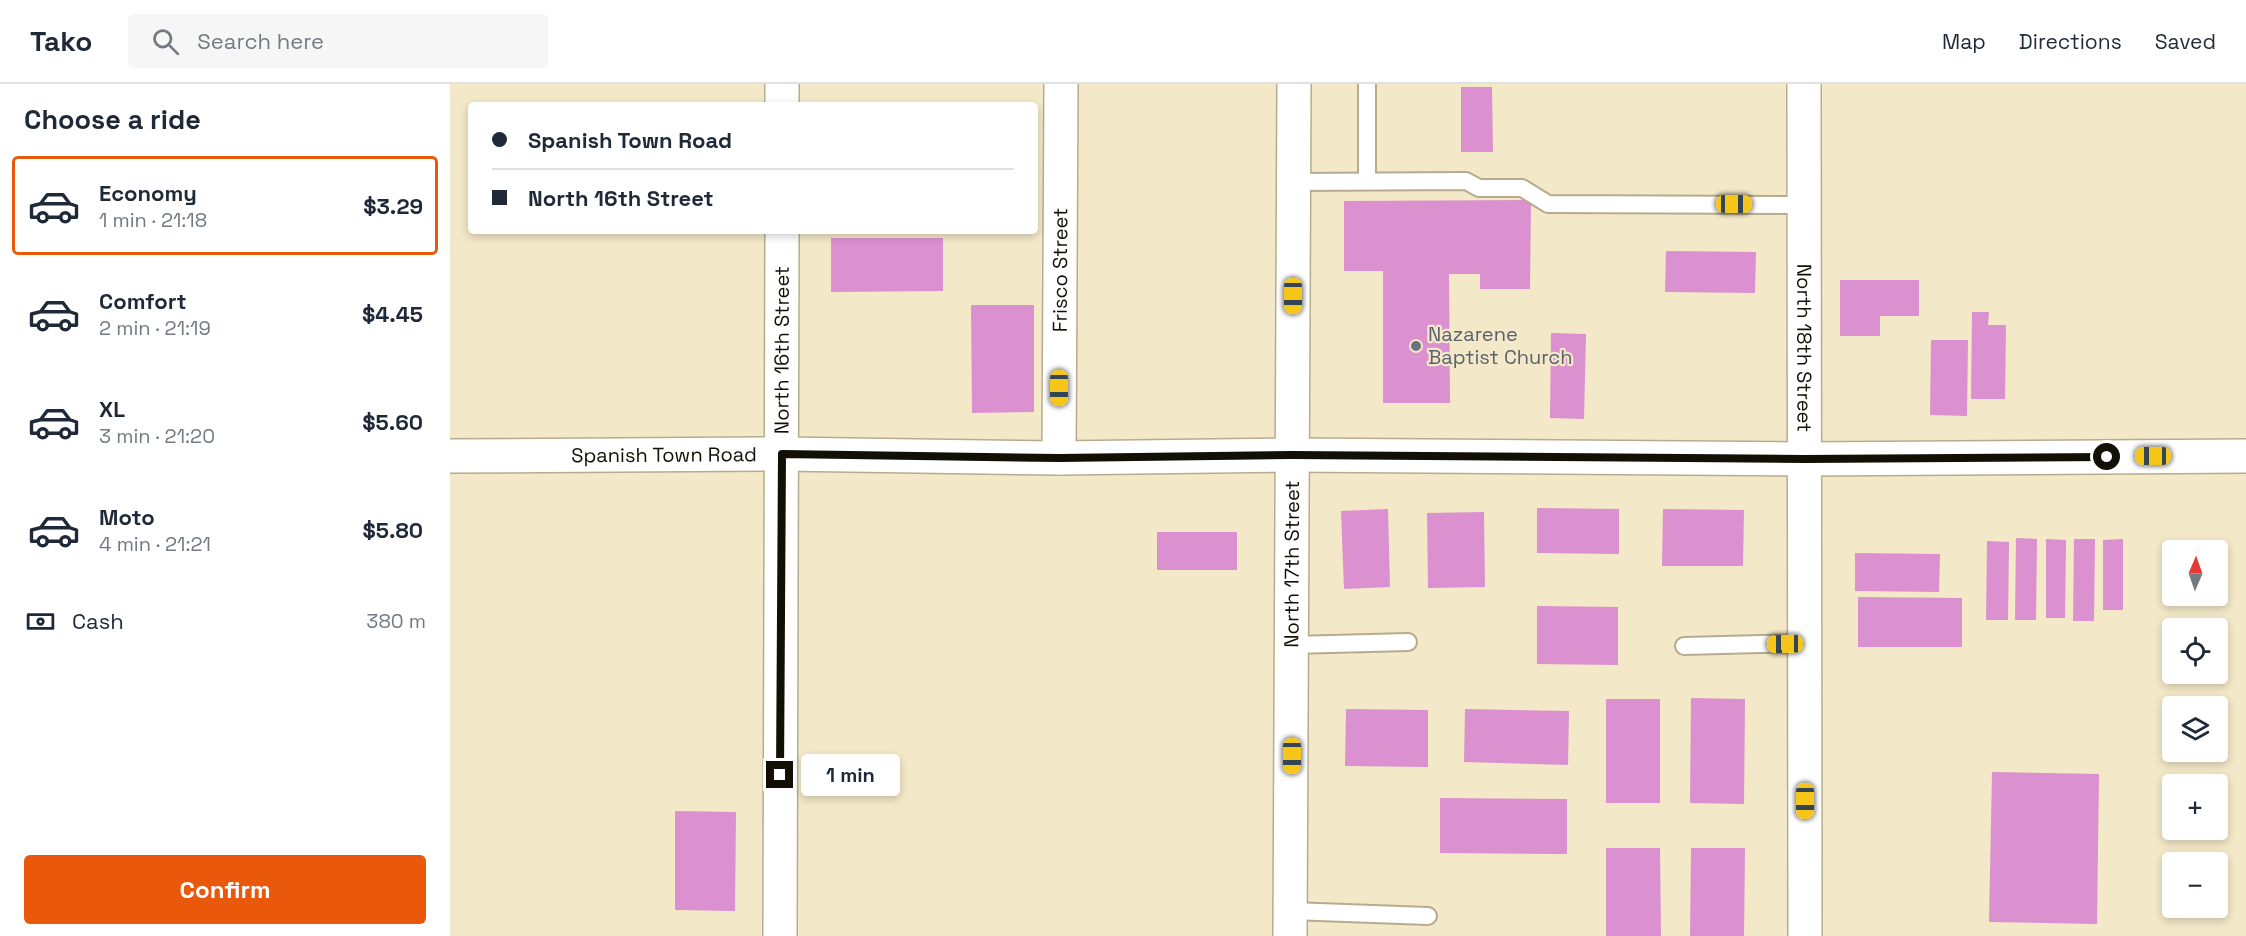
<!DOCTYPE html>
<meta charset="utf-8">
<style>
:root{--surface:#fff;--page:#f6f6f7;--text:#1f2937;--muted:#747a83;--line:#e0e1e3;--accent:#ea580c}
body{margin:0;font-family:"Space Grotesk",sans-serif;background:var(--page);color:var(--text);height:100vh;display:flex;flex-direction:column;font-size:22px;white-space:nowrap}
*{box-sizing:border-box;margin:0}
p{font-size:20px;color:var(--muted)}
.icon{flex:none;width:33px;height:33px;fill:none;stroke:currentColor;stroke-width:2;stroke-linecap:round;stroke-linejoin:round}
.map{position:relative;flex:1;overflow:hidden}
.side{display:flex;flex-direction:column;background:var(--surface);width:450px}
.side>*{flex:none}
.hud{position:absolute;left:18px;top:18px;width:570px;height:132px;border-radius:6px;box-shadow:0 3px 9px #0003;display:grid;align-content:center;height:132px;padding:0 24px;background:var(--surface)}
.needle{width:39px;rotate:2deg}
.buttons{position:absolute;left:1712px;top:456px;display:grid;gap:12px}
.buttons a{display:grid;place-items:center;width:66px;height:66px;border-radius:6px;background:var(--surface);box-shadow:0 3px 9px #0003;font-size:30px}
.end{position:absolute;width:27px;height:27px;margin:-14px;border:8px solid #120f04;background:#fff;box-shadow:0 0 0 3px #fff}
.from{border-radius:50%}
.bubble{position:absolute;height:42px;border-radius:6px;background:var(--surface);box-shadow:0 3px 9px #0003;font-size:20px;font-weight:700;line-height:42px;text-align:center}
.car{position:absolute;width:18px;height:36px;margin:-18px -9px;border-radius:8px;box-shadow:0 0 4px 2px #0007;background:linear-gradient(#f5c518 24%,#345 0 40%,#f5c518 0 76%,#345 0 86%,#f5c518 0)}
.hud b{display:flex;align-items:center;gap:21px;height:57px;font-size:22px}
.hud b+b{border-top:2px solid var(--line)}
.hud i{width:15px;height:15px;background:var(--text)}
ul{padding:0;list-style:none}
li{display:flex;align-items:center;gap:18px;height:99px;margin:0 12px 9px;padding:0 12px;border:3px solid transparent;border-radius:6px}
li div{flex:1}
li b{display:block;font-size:22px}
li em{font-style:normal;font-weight:700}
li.selected{border-color:var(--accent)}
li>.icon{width:54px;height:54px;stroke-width:1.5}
h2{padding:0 24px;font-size:27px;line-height:72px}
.pay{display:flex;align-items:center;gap:15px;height:66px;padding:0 24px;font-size:22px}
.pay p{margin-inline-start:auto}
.primary-button{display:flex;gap:12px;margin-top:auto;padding:12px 24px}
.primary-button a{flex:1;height:69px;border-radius:6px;background:var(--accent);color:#fff;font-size:24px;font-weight:700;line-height:69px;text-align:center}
header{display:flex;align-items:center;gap:36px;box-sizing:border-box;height:84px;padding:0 30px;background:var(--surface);border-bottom:2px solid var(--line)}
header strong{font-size:28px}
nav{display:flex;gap:33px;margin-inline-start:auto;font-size:21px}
.search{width:420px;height:54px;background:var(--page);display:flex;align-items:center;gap:15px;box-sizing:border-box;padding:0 21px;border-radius:6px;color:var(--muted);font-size:22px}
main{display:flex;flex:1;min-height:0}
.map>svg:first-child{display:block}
</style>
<header>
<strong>Tako</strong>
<div class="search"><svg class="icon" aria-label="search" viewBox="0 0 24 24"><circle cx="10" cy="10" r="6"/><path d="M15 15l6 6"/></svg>Search here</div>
<nav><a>Map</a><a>Directions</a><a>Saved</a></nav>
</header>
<main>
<section class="side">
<h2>Choose a ride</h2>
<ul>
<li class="selected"><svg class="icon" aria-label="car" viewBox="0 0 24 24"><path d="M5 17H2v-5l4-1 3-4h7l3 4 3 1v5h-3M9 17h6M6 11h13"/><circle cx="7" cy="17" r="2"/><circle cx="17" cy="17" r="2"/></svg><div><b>Economy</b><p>1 min · 21:18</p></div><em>$3.29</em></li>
<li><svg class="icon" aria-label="car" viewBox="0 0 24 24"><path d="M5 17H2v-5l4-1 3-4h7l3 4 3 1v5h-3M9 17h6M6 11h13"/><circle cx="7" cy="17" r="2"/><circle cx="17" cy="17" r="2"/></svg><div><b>Comfort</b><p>2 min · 21:19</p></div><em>$4.45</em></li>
<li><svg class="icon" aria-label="car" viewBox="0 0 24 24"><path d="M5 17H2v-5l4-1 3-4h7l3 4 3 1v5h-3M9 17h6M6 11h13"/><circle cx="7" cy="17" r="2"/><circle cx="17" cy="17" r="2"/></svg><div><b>XL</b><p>3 min · 21:20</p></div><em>$5.60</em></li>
<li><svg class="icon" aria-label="car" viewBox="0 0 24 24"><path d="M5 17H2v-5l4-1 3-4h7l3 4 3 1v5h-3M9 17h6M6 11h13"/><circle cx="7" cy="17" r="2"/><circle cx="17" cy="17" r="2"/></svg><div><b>Moto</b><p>4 min · 21:21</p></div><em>$5.80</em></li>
</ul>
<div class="pay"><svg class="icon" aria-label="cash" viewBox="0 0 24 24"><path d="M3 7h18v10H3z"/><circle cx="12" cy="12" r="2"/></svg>Cash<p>380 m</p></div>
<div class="primary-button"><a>Confirm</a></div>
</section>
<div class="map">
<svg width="1796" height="852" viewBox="0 0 1796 852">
<rect width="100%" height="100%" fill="#f3e8c7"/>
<!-- building -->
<g fill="#db90cf">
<polygon points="1011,3 1042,3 1043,68 1011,68"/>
<polygon points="1081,116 1080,205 1030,205 1030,190 999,190 1000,319 933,319 933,187 894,187 894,117"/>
<polygon points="381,154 493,154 493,207 381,208"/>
<polygon points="1216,167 1306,168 1305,209 1215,208"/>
<polygon points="1390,196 1469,196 1469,232 1430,232 1430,252 1390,252"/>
<polygon points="521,221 584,221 584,328 522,329"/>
<polygon points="1522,228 1539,228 1538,241 1556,241 1555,315 1521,315"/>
<polygon points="1101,249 1136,250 1134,335 1100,334"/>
<polygon points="1481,256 1518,256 1517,332 1480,331"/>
<polygon points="1087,424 1169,425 1169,470 1087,469"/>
<polygon points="938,425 940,503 894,505 891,427"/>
<polygon points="1213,425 1294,426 1293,482 1212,482"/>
<polygon points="1034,428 1035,503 978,504 977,429"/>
<rect x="707" y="448" width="80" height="38"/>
<polygon points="1566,454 1587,455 1586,536 1565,536"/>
<polygon points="1596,455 1616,456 1615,534 1596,534"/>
<polygon points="1624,455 1645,455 1644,537 1623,537"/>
<polygon points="1673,455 1673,526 1653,526 1653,456"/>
<polygon points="1537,457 1559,458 1558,536 1536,536"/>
<polygon points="1405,469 1490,470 1489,508 1405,507"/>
<polygon points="1408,513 1512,514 1512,563 1408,563"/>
<polygon points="1087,522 1168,523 1168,581 1087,580"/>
<polygon points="1241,614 1295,615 1294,720 1240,719"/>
<rect x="1156" y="615" width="54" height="104"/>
<polygon points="896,625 978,626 978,683 895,682"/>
<polygon points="1015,625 1119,627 1118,681 1014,678"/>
<polygon points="1542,688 1649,690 1647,840 1539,838"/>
<polygon points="990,714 1117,715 1117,770 990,769"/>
<polygon points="225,727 286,728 285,827 225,826"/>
<polygon points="1156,764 1210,764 1211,852 1156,852"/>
<polygon points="1241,764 1295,764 1294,852 1240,852"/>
</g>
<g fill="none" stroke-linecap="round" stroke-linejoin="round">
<!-- service casing -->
<g stroke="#b6ac8d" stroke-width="20">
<g id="service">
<polyline points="917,97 917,0"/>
<polyline points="844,98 1016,97 1029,104 1072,104 1098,120 1354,121"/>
<polyline points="842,561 958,558"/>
<polyline points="1234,562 1355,559"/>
<polyline points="841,827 978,832"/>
</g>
</g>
<!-- minor casing -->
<g stroke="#b6ac8d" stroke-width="36">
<g id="minor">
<polyline points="332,0 332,21"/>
<path id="s1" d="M1354 0 1355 852"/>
<path id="s2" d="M609 374 611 0"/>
<path id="s3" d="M330 852 332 147"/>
<path id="s4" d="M840 852 844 0"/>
</g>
</g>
<!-- tertiary casing -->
<g stroke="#b6ac8d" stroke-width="36">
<g id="tertiary">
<path id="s5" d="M0 372 332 370 609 374 842 371 1354 375 1796 372"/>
</g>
</g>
<!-- service -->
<use href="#service" stroke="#fff" stroke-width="16"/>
<!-- minor -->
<use href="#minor" stroke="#fff" stroke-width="33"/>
<!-- tertiary -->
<use href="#tertiary" stroke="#fff" stroke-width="33"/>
</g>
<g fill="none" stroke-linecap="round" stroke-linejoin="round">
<!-- route -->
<polyline stroke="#120f04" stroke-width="8" points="330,691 332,370 609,374 842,371 1354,375 1657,373"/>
</g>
<!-- markers -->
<circle fill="#6b7280" stroke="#f3e8c7" stroke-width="2" cx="966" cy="262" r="6"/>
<g text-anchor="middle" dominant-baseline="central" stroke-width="4.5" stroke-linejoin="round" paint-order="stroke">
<!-- street labels -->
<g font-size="20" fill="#120f04" stroke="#f3e8c7">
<text stroke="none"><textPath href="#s2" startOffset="188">Frisco Street</textPath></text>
<text stroke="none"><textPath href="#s1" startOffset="264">North 18th Street</textPath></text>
<text stroke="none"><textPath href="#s3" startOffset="586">North 16th Street</textPath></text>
<text stroke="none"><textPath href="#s5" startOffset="214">Spanish Town Road</textPath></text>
<text stroke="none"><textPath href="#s4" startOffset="372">North 17th Street</textPath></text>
</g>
<!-- worship labels -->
<g font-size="20" fill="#5b616d" stroke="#f3e8c7" text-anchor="start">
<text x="978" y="250">Nazarene<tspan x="978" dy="23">Baptist Church</tspan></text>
</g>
</g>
</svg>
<div class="buttons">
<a><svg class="needle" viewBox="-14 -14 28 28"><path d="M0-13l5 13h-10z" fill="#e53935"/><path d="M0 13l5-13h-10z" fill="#747a83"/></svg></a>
<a><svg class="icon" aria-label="locate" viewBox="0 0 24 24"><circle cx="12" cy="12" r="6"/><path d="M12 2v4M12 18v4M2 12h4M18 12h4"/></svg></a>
<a><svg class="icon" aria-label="layers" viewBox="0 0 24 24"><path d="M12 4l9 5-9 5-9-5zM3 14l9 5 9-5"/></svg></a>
<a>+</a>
<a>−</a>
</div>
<i class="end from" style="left:1657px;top:373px"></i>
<i class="end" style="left:330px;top:691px"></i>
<div class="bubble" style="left:351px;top:670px;width:99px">1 min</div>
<i class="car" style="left:1284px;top:120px;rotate:90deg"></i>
<i class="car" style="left:843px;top:212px;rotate:180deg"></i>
<i class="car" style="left:609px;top:304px;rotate:180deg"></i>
<i class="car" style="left:1703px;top:372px;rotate:270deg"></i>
<i class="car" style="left:1335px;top:560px;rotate:269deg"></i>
<i class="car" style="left:842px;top:672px;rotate:180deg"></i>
<i class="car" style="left:1355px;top:717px;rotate:180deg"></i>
<div class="hud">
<b><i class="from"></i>Spanish Town Road</b>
<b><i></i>North 16th Street</b>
</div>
</div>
</main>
